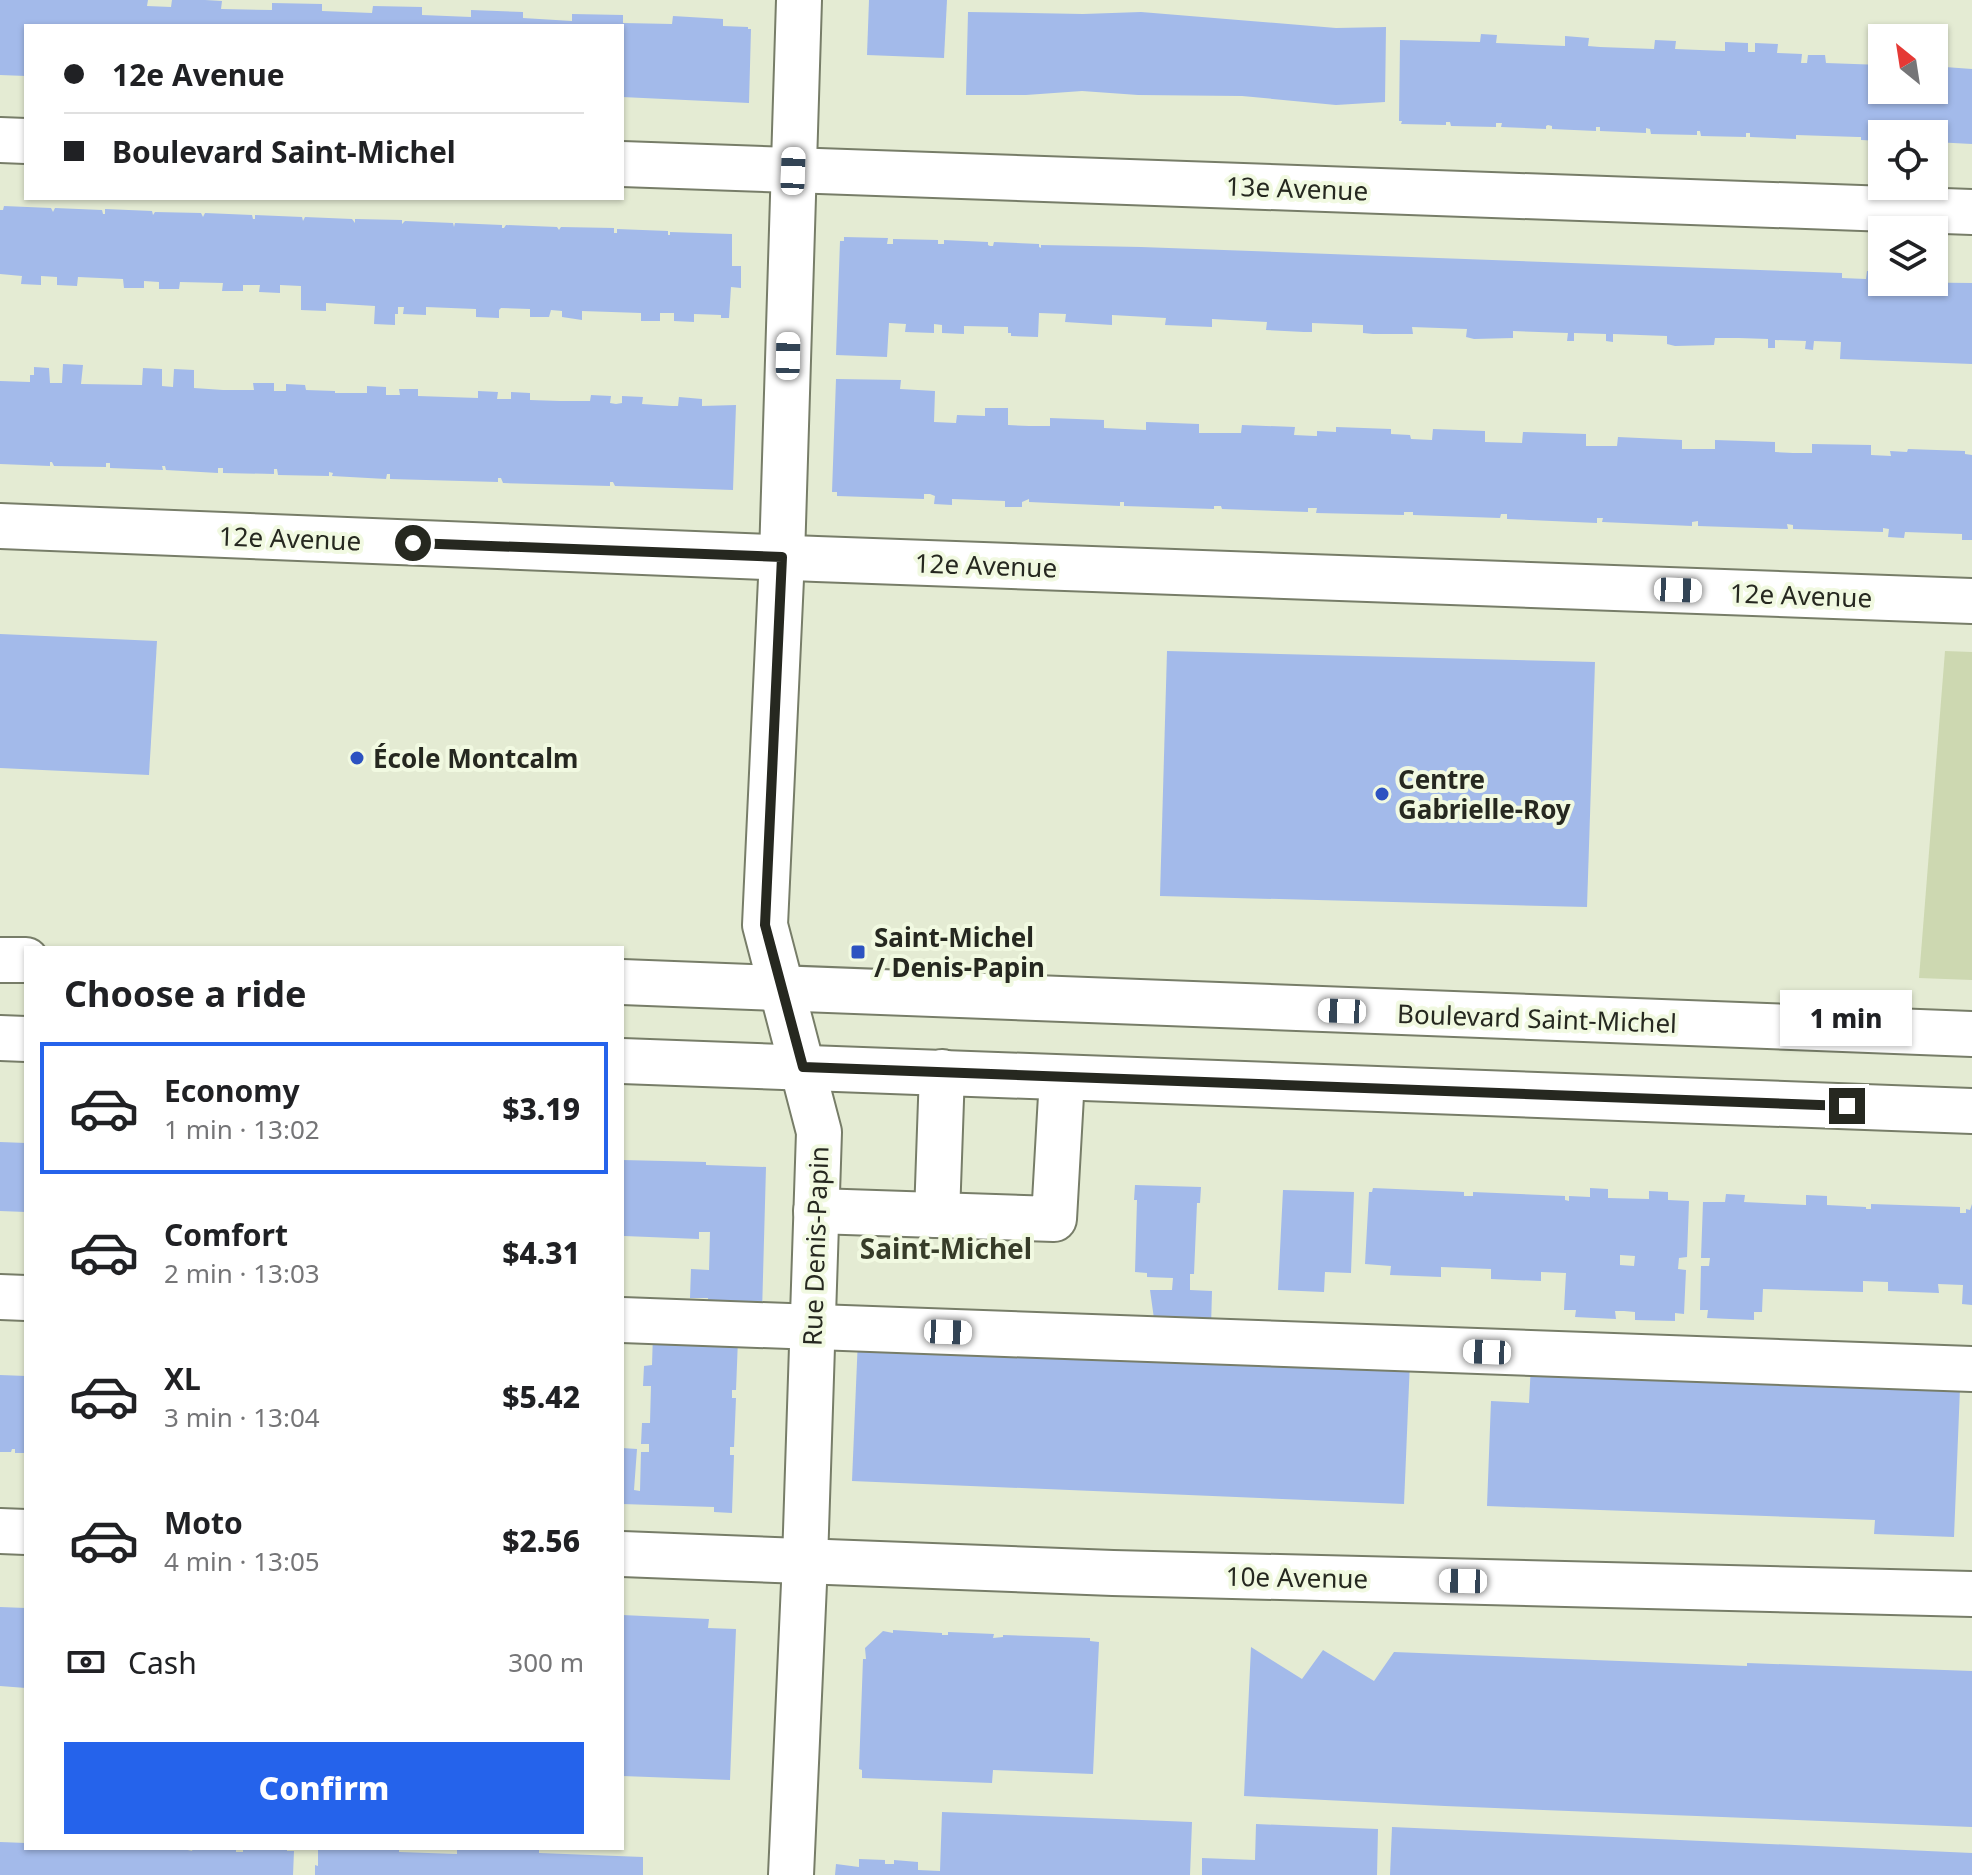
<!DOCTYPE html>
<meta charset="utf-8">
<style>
:root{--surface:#fff;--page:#f6f6f6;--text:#202124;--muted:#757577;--line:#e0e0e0;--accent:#2563eb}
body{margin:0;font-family:"Noto Sans",sans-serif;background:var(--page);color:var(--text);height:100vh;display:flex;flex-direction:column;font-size:30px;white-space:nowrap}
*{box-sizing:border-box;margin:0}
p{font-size:26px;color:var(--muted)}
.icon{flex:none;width:44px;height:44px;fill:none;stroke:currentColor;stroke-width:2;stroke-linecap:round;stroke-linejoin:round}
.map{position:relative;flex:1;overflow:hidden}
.sheet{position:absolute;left:24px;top:946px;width:600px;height:904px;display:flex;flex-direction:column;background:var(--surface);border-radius:0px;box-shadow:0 2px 6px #0004}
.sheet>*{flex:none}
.hud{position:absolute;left:24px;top:24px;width:600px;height:176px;border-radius:0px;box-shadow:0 2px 6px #0004;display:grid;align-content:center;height:176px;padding:0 40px;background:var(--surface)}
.needle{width:52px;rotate:330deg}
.controls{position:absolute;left:1868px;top:24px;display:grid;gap:16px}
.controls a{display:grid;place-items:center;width:80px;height:80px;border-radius:0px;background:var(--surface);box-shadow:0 2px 6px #0004;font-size:40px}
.end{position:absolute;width:36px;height:36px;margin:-18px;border:10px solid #262820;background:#fff;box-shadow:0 0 0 4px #fff}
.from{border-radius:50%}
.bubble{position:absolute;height:56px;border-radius:0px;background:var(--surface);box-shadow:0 2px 6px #0004;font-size:26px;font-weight:800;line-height:56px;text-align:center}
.car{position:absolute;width:24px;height:48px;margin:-24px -12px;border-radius:10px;box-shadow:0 0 6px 2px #0007;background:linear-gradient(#fff 24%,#345 0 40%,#fff 0 76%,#345 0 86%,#fff 0)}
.hud b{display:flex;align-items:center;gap:28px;height:76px;font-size:30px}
.hud b+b{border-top:2px solid var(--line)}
.hud i{width:20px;height:20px;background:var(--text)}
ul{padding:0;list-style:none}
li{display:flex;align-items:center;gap:24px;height:132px;margin:0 16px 12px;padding:0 24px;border:4px solid transparent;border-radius:0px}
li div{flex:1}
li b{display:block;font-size:30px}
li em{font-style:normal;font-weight:800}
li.on{border-color:var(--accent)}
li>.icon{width:72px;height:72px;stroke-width:1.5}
h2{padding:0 40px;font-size:36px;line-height:96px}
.pay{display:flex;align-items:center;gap:20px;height:88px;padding:0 40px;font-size:30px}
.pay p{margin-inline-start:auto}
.action{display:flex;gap:16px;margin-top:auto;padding:16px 40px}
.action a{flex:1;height:92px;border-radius:0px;background:var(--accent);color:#fff;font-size:32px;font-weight:800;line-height:92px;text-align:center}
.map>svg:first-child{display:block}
</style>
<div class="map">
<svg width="1972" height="1875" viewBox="0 0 1972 1875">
<rect width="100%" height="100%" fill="#e4ebd3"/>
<!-- green -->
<polygon fill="#cdd8b1" points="1945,651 1972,652 1972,980 1919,978"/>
<!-- building -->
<g fill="#a3baea" fill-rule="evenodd">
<polygon points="0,0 148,0 147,6 171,7 172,0 205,0 222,1 221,9 272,10 272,3 322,4 322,11 372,13 373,6 422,7 422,15 471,17 471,10 523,12 523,18 572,21 572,14 623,15 623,23 672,24 673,16 723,19 723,26 748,27 748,29 751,29 749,103 622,97 622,26 26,26 26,76 0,75"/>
<polygon points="869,0 947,0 944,58 867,55"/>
<polygon points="968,12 1083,14 1141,12 1336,28 1386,27 1385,102 1336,105 1242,96 1138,95 1082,91 1026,95 966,95"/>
<polygon points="1481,34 1497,35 1496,43 1565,46 1565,36 1589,38 1588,46 1600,47 1654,49 1655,40 1676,41 1675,49 1725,51 1725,42 1748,43 1748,52 1755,52 1755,43 1778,44 1777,53 1802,54 1801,63 1807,63 1808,55 1825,55 1826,63 1882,65 1882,90 1934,90 1934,59 1944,59 1945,67 1972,69 1972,144 1934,142 1934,134 1882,134 1882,141 1861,140 1861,137 1858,137 1796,135 1796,139 1750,137 1750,133 1746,133 1746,137 1701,136 1700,131 1697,131 1697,135 1651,134 1650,129 1646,128 1646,133 1600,131 1600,127 1596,127 1596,131 1552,129 1552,126 1548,125 1546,126 1546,129 1501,127 1502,123 1496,123 1496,127 1451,126 1450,122 1446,122 1446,125 1401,124 1402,121 1399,121 1400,40 1480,42"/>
<polygon points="4,206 51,208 53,212 55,208 102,210 103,214 105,214 105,209 152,211 153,215 155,212 201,213 203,217 205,213 252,215 253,219 255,219 255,215 302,217 303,221 305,217 352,219 355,223 355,219 402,220 402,224 405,221 453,223 454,227 455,223 502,225 502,228 504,228 506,225 557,227 559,230 561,227 614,228 614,233 617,233 617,229 668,231 668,235 670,235 670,232 732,234 732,266 741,266 741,288 731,287 729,318 721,318 721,315 694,314 694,322 674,321 674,313 660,313 660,321 641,321 641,313 582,311 582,320 562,317 562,311 551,310 549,317 530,317 530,309 501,308 499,310 499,318 476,317 476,309 426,307 426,315 403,314 404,307 398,307 398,314 395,314 395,325 374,324 375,306 326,303 326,311 301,310 301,286 280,285 280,293 259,292 260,285 243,285 243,291 222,291 223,283 180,282 179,289 159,289 159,282 144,281 144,288 124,288 123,279 78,277 77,286 57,285 57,277 41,276 41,285 21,284 22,276 0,274 0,210 3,210"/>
<polygon points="844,237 888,238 887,244 893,244 893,239 938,240 938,244 944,244 944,240 988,242 988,245 990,246 993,246 994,242 1039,244 1039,247 1041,248 1041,245 1141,247 1842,273 1842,278 1866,279 1867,271 1882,271 1882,282 1972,283 1972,364 1840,359 1841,342 1814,341 1813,350 1805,349 1806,341 1775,340 1775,348 1768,348 1768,339 1739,338 1715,338 1714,345 1675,346 1667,344 1667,336 1613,334 1613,342 1606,341 1606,334 1574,333 1574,341 1567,341 1568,333 1513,331 1513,338 1474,339 1466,337 1467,329 1412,327 1413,334 1373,334 1363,333 1363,325 1312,323 1312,332 1304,332 1266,330 1267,322 1212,319 1212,327 1165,325 1166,318 1112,315 1112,325 1065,322 1066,314 1039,313 1038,337 1011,336 1011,333 1008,333 1008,327 964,326 964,334 942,333 942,325 934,324 934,333 905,332 906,324 889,323 887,357 836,355 840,241 844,241"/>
<polygon points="63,364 83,365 81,384 142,385 143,368 162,369 162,386 173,387 174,369 194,370 194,388 223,390 254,390 253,383 274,383 274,391 286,391 286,384 305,385 306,390 335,391 335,393 367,393 367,386 386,387 386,395 400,395 399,389 418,389 418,396 478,398 478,391 498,392 497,399 511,399 511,392 530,393 530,400 560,401 590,401 591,395 611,396 610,403 616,404 622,403 622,396 643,397 642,404 672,406 678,406 679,397 702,399 702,406 736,405 733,490 615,486 613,482 610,482 610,486 503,483 501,478 498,478 498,482 390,479 390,474 387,474 386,479 332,476 333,473 329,472 329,476 278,475 277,469 274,469 274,474 223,473 223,468 218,468 218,473 166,470 165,466 162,466 163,470 110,468 110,463 106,463 106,467 54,466 52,462 50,462 50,466 0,464 0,381 30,382 30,375 34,375 34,367 49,368 50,383 62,383"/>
<polygon points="836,379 901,380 900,389 935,391 934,422 956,423 957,415 985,416 985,408 1008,408 1008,425 1029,426 1050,426 1050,418 1104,420 1104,428 1146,430 1146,422 1199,424 1199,433 1241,433 1242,425 1295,427 1294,435 1315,436 1317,436 1317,431 1336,432 1336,427 1391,429 1391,434 1410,435 1411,439 1432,440 1433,429 1485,431 1485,442 1522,443 1523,432 1586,434 1586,446 1617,446 1618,437 1682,440 1682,449 1715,449 1715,440 1775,442 1775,452 1793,453 1812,453 1812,444 1871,445 1871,455 1891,456 1890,451 1907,452 1908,449 1965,451 1965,454 1972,455 1972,540 1962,540 1962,534 1905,532 1904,538 1888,537 1889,529 1883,528 1883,532 1793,529 1793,525 1787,524 1788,529 1698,526 1698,521 1692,522 1692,526 1602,522 1603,518 1597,518 1597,523 1507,519 1507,514 1501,514 1500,518 1413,515 1413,512 1404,512 1404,515 1316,513 1317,508 1308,508 1308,512 1222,509 1221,506 1214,506 1214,509 1124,506 1124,502 1120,502 1120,506 1029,502 1029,499 1022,502 1022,507 1005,507 1005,501 952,499 952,505 934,504 935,496 930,494 924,494 924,499 837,496 837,492 832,492"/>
<polygon points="0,634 157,641 149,775 0,768"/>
<polygon points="1167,651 1595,662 1587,907 1160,896"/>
<polygon points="0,1142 26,1143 26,1212 0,1211"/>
<polygon points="622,1160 706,1162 706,1165 766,1167 762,1313 708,1311 708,1298 690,1298 691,1269 709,1270 710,1232 699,1232 699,1239 624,1236 624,1228 622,1228"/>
<polygon points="1135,1185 1201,1187 1200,1203 1197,1203 1194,1274 1190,1274 1190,1290 1212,1291 1211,1328 1155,1326 1150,1290 1172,1290 1173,1278 1147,1277 1147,1273 1135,1272 1137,1200 1134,1200"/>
<path d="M1373 1188 1464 1192V1196H1473V1192L1565 1196V1200L1569 1201V1196L1590 1197V1188L1608 1189V1198L1649 1199V1191L1668 1192V1200L1689 1201 1687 1257 1679 1258 1678 1269 1686 1270 1684 1314 1675 1313V1321L1635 1320V1312L1624 1311H1615L1616 1319 1575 1317 1576 1310H1564L1566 1273 1541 1272V1281L1491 1279V1269L1441 1267V1277L1390 1275 1391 1266 1365 1264 1369 1192H1372ZM1620 1255 1635 1256 1634 1266 1620 1265Z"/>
<polygon points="1283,1190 1354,1192 1351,1273 1325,1272 1324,1292 1278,1290"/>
<polygon points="1726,1194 1745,1195 1744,1202 1806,1205 1806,1195 1827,1196 1827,1205 1866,1207 1866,1209 1871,1209 1871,1204 1960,1207 1960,1213 1966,1213 1966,1209 1970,1210 1972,1204 1972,1305 1962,1304 1963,1285 1938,1284 1939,1293 1888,1291 1888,1282 1863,1281 1863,1292 1763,1289 1762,1312 1754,1312 1754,1320 1707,1318 1708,1310 1700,1310 1701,1266 1709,1266 1710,1258 1701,1258 1703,1202 1725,1202"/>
<polygon points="653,1333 738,1339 736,1390 732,1390 732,1398 736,1398 734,1447 730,1447 730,1455 734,1455 732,1513 714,1512 714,1507 622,1504 622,1448 637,1449 634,1490 640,1491 641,1452 649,1452 649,1444 641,1444 642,1423 650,1423 651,1386 643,1386 644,1366 652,1365"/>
<polygon points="858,1338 1410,1361 1404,1504 852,1481"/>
<polygon points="1531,1364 1960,1388 1954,1537 1874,1534 1875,1520 1487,1506 1491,1401 1529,1403"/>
<polygon points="0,1375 26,1376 26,1453 15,1453 15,1449 12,1449 11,1452 0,1452"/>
<polygon points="0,1607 26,1608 26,1688 0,1686"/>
<polygon points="622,1615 709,1619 708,1628 736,1629 730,1780 622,1776"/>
<polygon points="893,1630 942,1633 942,1635 948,1635 948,1632 994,1634 993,1638 1003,1637 1003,1635 1090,1638 1090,1641 1099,1642 1093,1774 993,1770 992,1783 862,1778 862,1770 859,1769 863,1659 866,1659 865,1648 883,1631 893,1633"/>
<polygon points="1251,1647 1302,1679 1323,1650 1374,1681 1394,1652 1747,1666 1747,1663 1972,1671 1972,1827 1445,1806 1244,1796"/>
<polygon points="942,1812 1192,1822 1190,1875 835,1875 836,1864 859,1867 859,1859 885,1860 885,1864 894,1864 894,1860 918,1862 918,1870 940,1871"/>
<polygon points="1256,1824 1378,1829 1377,1875 1202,1875 1202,1858 1255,1860"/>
<polygon points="1392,1827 1972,1853 1972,1875 1390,1875"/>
<polygon points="0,1842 26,1843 26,1848 179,1848 192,1851 193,1848 236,1848 236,1852 243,1852 243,1850 249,1850 249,1848 287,1848 287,1851 294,1851 293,1875 0,1875"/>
<polygon points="318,1848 399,1848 399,1852 457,1854 457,1848 539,1848 539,1853 643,1857 643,1875 315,1875 315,1865 318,1866"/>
</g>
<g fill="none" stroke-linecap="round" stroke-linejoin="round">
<!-- minor casing -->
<g stroke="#777d68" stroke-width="48">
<g id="minor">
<polyline points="0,140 26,141"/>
<polyline points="622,164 1972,212"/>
<polyline points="0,526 817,559 1972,601"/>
<polyline points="816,1211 1054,1219 1062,1078"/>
<polyline points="937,1215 942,1072"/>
<polyline points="0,1297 26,1298"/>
<polyline points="622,1320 1972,1369"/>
<polyline points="0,1531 26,1532"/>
<polyline points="622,1554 1113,1573 1972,1594"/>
<polyline points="791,1875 805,1561 819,1132 765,925 782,557 799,0"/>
</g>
</g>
<!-- major casing -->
<g stroke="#777d68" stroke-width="48">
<g id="major">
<polyline points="0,960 26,960"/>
<polyline points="622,982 1972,1034"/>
<polyline points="0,1038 26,1039"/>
<polyline points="622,1061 1972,1111"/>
</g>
</g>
<!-- minor -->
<use href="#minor" stroke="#fff" stroke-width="44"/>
<!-- major -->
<use href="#major" stroke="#fff" stroke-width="44"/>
</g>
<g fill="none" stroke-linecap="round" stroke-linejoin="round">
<!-- route -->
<polyline stroke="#262820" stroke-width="10" points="413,543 782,557 765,925 803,1067 1847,1106"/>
</g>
<!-- markers -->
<g fill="#2c52c1" stroke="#f1f9e1" stroke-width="3">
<circle cx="357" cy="758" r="8"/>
<circle cx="1382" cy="794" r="8"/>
<rect x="850" y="944" width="16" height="16" rx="4"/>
</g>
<g text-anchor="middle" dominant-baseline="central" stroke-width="8" stroke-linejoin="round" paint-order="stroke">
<!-- street labels -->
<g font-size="26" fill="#262820" stroke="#f1f9e1">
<text transform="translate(1297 188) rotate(2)">13e Avenue</text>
<text transform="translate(290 538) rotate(2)">12e Avenue</text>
<text transform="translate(986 565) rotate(2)">12e Avenue</text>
<text transform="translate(1801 595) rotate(2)">12e Avenue</text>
<text transform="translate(1537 1018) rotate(2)">Boulevard Saint-Michel</text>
<text transform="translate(815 1246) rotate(-88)">Rue Denis-Papin</text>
<text transform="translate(1297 1577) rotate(1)">10e Avenue</text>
</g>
<!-- poi labels -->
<g font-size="26" font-weight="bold" fill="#262820" stroke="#f1f9e1" text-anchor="start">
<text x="373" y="758">École Montcalm</text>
<text x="1398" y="779">Centre<tspan x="1398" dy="30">Gabrielle-Roy</tspan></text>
<text x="874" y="937">Saint-Michel<tspan x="874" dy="30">/ Denis-Papin</tspan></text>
</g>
<!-- neighbourhood labels -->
<g font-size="28" font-weight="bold" fill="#373c29" stroke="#f1f9e1">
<text x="946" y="1248">Saint-Michel</text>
</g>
</g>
</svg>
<div class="controls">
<a><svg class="needle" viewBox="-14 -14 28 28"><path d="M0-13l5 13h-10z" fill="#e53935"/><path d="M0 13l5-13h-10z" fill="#757577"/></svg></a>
<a><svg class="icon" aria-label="locate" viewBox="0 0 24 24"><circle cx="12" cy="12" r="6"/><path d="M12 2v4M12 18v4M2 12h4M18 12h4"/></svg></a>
<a><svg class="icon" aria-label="layers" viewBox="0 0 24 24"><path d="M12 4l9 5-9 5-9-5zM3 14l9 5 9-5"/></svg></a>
</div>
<i class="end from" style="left:413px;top:543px"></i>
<i class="end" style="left:1847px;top:1106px"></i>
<div class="bubble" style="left:1780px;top:990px;width:132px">1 min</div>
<i class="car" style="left:793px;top:171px;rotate:2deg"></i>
<i class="car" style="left:788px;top:356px;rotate:1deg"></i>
<i class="car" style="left:1678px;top:590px;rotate:92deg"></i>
<i class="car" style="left:1342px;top:1011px;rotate:272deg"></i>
<i class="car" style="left:948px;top:1332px;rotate:92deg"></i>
<i class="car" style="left:1487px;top:1352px;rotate:272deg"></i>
<i class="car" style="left:1463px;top:1581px;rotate:271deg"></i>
<div class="hud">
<b><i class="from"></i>12e Avenue</b>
<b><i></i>Boulevard Saint-Michel</b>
</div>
<section class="sheet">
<h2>Choose a ride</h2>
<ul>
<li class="on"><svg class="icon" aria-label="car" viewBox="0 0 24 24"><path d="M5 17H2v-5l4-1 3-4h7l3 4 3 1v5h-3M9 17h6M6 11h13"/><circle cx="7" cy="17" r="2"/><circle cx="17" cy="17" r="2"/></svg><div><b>Economy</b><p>1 min · 13:02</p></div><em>$3.19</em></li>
<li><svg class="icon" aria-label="car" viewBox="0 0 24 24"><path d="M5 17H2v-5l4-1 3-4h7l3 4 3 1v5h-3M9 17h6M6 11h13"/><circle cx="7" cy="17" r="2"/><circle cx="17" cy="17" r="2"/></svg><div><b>Comfort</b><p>2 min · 13:03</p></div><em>$4.31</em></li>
<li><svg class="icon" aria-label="car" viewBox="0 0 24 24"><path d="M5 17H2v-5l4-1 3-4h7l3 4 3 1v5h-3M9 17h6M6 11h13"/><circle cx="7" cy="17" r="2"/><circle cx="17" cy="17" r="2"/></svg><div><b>XL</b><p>3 min · 13:04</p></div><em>$5.42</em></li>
<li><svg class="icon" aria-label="car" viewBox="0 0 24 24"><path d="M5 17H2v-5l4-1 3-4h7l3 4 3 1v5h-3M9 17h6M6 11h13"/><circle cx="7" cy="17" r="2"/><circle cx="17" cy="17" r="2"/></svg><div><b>Moto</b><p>4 min · 13:05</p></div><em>$2.56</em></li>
</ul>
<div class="pay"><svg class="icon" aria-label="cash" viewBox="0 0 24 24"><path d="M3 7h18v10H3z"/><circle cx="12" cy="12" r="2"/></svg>Cash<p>300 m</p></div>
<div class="action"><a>Confirm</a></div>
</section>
</div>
